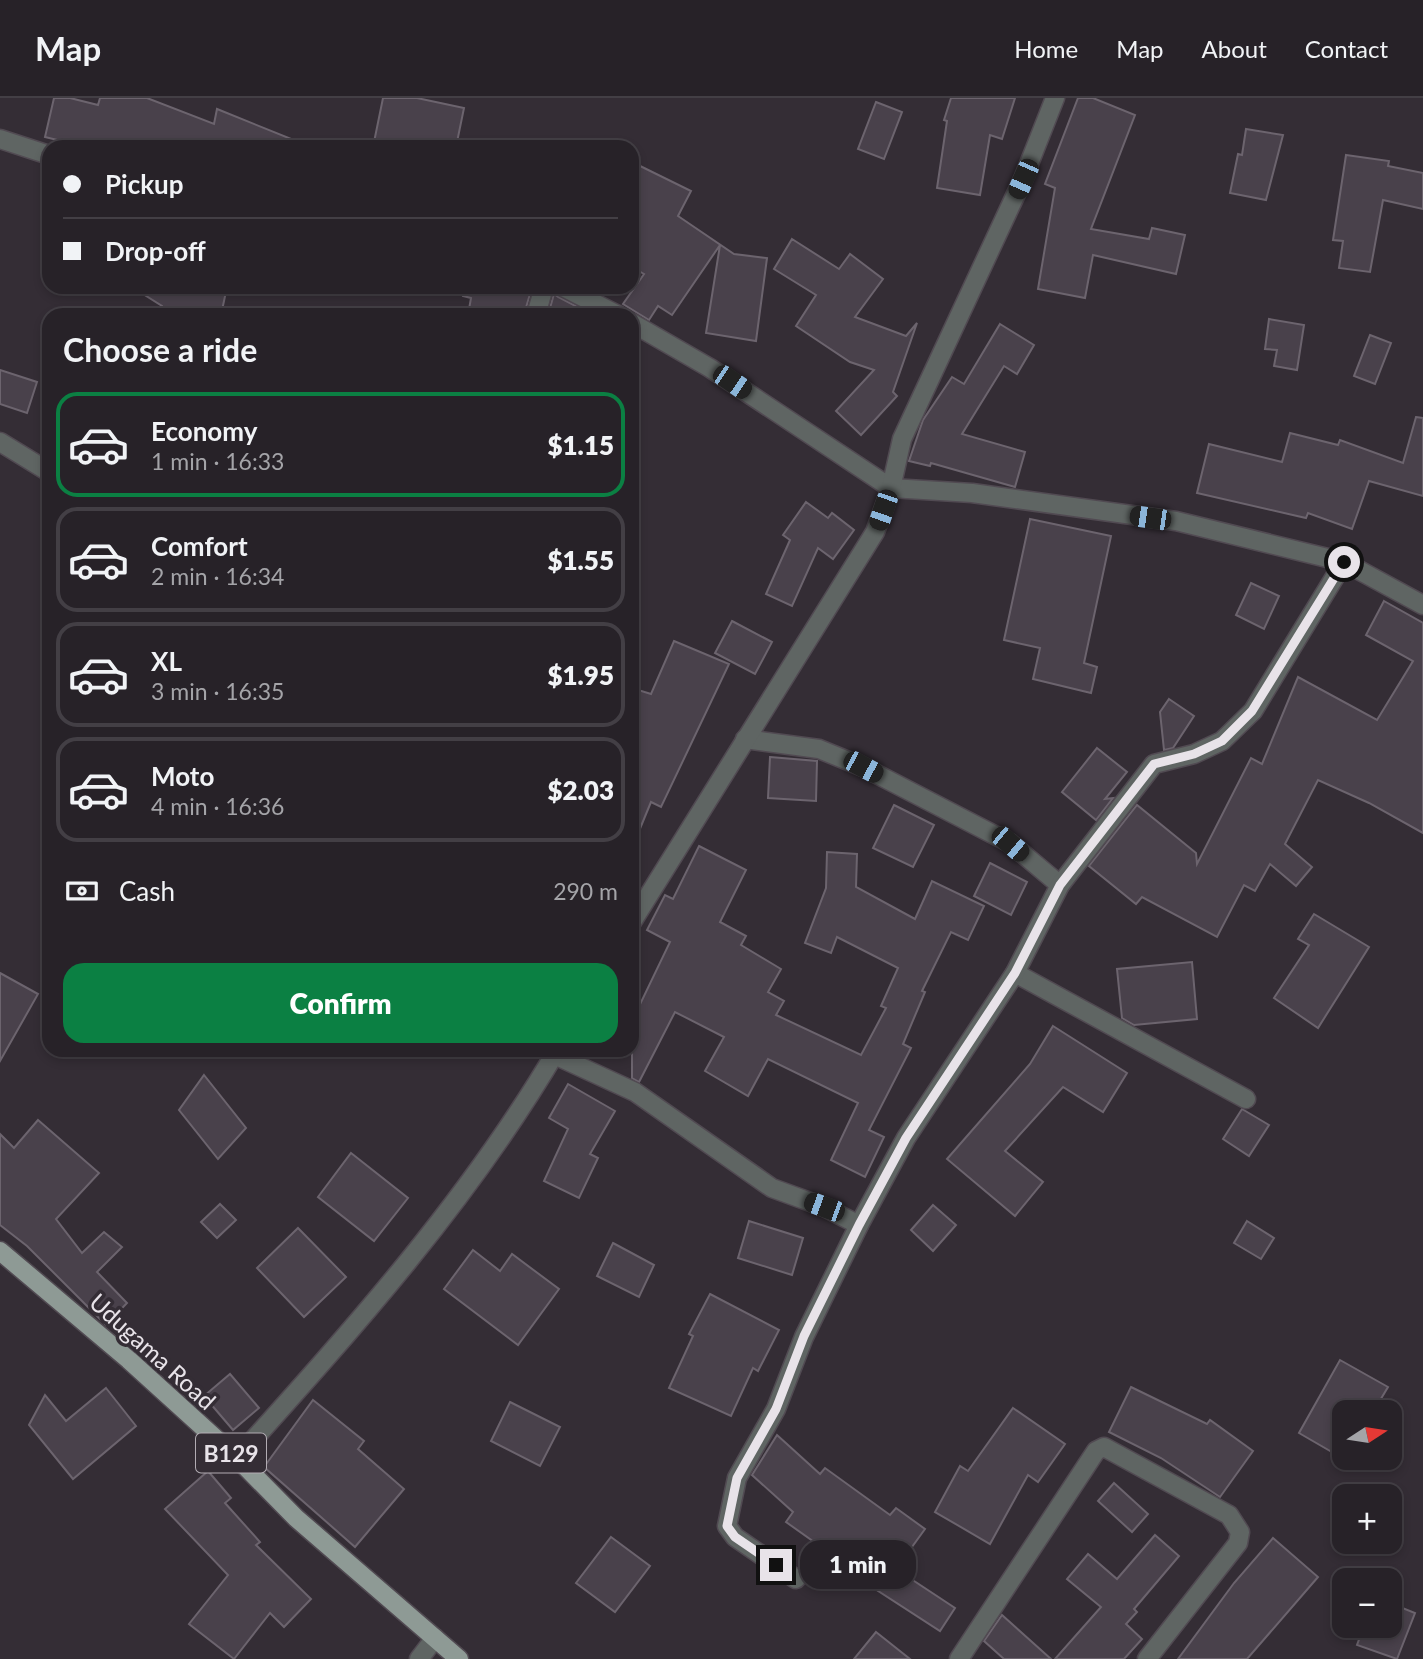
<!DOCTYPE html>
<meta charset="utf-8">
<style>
:root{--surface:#272228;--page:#2f2a30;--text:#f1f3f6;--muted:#a4a4a8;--line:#433f45;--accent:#0b8043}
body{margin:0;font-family:Lato,sans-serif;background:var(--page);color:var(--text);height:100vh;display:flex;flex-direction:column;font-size:26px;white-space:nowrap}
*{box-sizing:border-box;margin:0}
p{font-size:23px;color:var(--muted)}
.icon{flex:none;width:38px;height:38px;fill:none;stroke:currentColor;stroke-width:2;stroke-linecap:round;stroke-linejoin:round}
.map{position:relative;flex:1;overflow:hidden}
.panel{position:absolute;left:42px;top:210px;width:597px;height:749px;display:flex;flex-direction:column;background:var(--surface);border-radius:21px;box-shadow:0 4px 10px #0003,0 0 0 2px var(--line)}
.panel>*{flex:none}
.banner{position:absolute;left:42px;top:42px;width:597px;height:154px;border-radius:21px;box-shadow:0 4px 10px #0003,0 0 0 2px var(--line);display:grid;align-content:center;height:154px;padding:0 21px;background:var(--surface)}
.needle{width:46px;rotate:78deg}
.buttons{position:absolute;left:1332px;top:1302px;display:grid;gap:14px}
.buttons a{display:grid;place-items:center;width:70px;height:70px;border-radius:14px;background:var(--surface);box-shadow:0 4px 10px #0003,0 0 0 2px var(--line);font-size:35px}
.end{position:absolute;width:32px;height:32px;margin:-16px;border:9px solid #e8e3e9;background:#111;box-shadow:0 0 0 4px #111}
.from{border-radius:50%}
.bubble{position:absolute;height:49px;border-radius:21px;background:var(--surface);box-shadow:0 4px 10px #0003,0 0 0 2px var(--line);font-size:23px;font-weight:800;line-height:49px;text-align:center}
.car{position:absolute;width:21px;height:42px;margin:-21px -10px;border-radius:9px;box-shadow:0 0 5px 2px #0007;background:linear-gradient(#222 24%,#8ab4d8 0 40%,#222 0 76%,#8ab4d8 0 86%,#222 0)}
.banner b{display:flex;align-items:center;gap:24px;height:66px;font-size:26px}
.banner b+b{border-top:2px solid var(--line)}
.banner i{width:18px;height:18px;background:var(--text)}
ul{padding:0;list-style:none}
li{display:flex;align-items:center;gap:21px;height:105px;margin:0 14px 10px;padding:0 7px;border:4px solid var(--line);border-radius:21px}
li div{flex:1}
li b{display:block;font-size:26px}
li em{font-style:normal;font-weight:800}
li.selected{border-color:var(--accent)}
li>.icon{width:63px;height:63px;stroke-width:1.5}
h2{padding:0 21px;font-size:32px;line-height:84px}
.pay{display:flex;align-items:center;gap:18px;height:77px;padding:0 21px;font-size:26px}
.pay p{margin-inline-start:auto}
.cta{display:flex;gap:14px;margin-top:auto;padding:14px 21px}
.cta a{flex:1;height:80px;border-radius:21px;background:var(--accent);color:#fff;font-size:28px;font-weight:800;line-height:80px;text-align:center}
header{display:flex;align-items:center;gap:42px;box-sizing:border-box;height:98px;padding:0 35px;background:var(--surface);border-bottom:2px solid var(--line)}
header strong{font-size:33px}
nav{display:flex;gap:38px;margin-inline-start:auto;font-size:24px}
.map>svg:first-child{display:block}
</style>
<header>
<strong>Map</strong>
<nav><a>Home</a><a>Map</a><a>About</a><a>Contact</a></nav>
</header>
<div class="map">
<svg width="1423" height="1561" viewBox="0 0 1423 1561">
<rect width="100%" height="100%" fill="#342d35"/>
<!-- building -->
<g fill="#49414b" stroke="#6c646e" stroke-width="2">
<polygon points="54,0 70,0 98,7 100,0 147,0 214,26 217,11 311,49 86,49 45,39"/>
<polygon points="383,0 417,0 464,10 456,49 373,49"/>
<polygon points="951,0 1015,0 1002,41 990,37 980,97 937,90 947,23 944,22"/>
<polygon points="1078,0 1093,0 1135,17 1091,131 1149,141 1152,130 1185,137 1176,176 1093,157 1085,200 1038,191 1055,90 1045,86"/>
<polygon points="876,4 902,14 884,61 858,51"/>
<polygon points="1246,31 1283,37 1266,102 1230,95 1238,56 1242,57"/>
<polygon points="1346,57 1389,63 1388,68 1423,75 1423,111 1383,102 1370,174 1339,170 1343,143 1333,142"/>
<polygon points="632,64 691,93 678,118 734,156 767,160 756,243 706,235 720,147 672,217 658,208 649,222 623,206 644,176 632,169"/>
<polygon points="792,141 839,171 850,156 883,181 855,219 906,238 917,225 893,294 897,298 861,337 836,313 874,272 850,264 796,228 816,197 774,171"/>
<polygon points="132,189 227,189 221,217 160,217 162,208"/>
<polygon points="464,189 532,189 525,213 521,212 518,217 468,217 471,200 463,198"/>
<polygon points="554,196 558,199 593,217 548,217"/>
<polygon points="1269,221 1304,227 1297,272 1274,268 1277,252 1265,251"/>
<polygon points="1000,226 1034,247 1017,276 1004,268 962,336 1025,354 1015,389 931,365 930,368 909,363 923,322 952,279 964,286"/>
<polygon points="1370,237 1391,245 1375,286 1354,278"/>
<polygon points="0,272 37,284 27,315 0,306"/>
<polygon points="1416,319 1423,320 1423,398 1369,383 1352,431 1308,415 1306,420 1197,395 1209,346 1282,364 1290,335 1338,347 1340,342 1403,365"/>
<polygon points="806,404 828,420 832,415 854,432 833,461 818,450 792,508 766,496 790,442 783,437"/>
<polygon points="1030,421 1111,438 1084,565 1097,569 1091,595 1033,581 1040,550 1004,542"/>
<polygon points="1251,485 1279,498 1264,531 1236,517"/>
<polygon points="1384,503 1423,525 1423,735 1369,705 1318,682 1285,746 1312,769 1296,788 1270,766 1255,793 1244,787 1217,839 1142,799 1136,806 1089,768 1137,707 1196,755 1197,766 1251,660 1262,666 1298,579 1377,622 1413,563 1366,537"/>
<polygon points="732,523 772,544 755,576 715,555"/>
<polygon points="674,543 729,566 661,709 651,704 632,750 632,590 651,596"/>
<polygon points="1169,601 1194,618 1173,650 1164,652 1160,614"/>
<polygon points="1097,650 1127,674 1105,701 1113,700 1096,722 1062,694"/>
<polygon points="770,659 817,663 816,703 768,700"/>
<polygon points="894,707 934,727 913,769 873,750"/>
<polygon points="699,748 746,772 720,824 746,838 741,847 781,871 768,894 784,903 776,917 861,957 886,910 881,908 898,870 837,839 831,855 805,845 826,790 827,754 857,756 856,789 915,821 932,783 984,808 968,842 951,834 922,893 925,894 903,946 911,950 869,1032 884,1039 865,1079 831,1062 858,1005 768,961 748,998 705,973 724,939 675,914 639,984 632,980 632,923 670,844 647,832 665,797 673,801"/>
<polygon points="990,765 1027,784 1011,817 974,798"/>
<polygon points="1314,816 1369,849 1318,930 1274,900 1309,847 1298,841"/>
<polygon points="1192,864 1197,921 1134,927 1122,920 1117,871"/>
<polygon points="0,875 38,896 0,963"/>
<polygon points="1053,928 1127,975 1103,1014 1063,989 1005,1053 1043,1084 1015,1118 947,1061 1030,966"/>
<polygon points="204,977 246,1030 218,1061 179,1012"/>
<polygon points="568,986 615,1013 590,1056 598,1060 579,1100 544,1083 568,1031 549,1020"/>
<polygon points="1242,1011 1269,1027 1249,1058 1223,1041"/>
<polygon points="38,1022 99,1075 56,1121 82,1155 104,1134 122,1149 97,1174 127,1205 106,1227 27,1148 0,1127 0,1036 14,1050"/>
<polygon points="351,1055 408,1100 374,1143 318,1099"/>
<polygon points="220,1106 236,1122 217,1140 201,1124"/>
<polygon points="933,1107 956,1127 933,1153 911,1132"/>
<polygon points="749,1123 803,1140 792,1177 738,1160"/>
<polygon points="1247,1123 1274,1140 1261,1161 1234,1145"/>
<polygon points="298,1130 346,1179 304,1219 257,1170"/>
<polygon points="613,1145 654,1167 639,1199 597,1178"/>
<polygon points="473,1152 500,1173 512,1156 559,1191 518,1247 444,1191"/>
<polygon points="710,1196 779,1232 758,1273 753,1270 731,1318 669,1290 693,1238 689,1236"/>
<polygon points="1340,1262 1388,1289 1373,1314 1344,1314 1344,1361 1299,1335"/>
<polygon points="230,1276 259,1310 233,1332 204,1298"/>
<polygon points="1131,1289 1207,1326 1210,1322 1253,1353 1220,1399 1161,1360 1109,1334"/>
<polygon points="106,1290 136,1328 73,1381 29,1327 45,1297 66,1323"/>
<polygon points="313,1302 364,1343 358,1351 404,1391 355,1449 264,1369"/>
<polygon points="510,1304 560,1329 540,1368 491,1343"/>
<polygon points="1013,1310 1065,1346 1038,1384 1028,1377 990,1446 935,1414 960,1368 968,1373"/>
<polygon points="777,1337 820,1376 825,1370 890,1417 896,1410 925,1431 896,1471 955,1510 940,1533 835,1465 838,1461 786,1424 793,1414 752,1377"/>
<polygon points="208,1373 231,1400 225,1405 260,1444 256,1447 311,1501 284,1529 270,1515 234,1561 189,1526 228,1477 165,1411"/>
<polygon points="1114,1385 1148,1416 1132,1434 1098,1403"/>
<polygon points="1155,1437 1179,1458 1134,1511 1137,1514 1126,1526 1142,1541 1124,1561 1055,1561 1101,1509 1067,1481 1088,1456 1117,1481"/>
<polygon points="611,1439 650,1468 615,1514 576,1485"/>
<polygon points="1273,1440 1318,1479 1247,1561 1178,1561 1234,1485"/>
<polygon points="1390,1505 1415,1515 1397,1561 1357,1547 1364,1528 1390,1528"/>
<polygon points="1002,1517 1051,1561 1004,1561 984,1543"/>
<polygon points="876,1534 910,1561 854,1561"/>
</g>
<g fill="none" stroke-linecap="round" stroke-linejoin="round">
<!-- minor casing -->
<g stroke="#514a52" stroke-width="21">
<g id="minor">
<polyline points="0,41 49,57"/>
<polyline points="563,189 618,217"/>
<polyline points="536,217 544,189"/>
<polyline points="632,225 710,270 891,390 972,395 1176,423 1344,464 1423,507"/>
<polyline points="0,344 49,374"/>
<polyline points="745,641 819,651 863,669 1010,745 1060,787"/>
<polyline points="632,824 875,434 891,390 902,341 1023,81 1055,0"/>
<polyline points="1015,875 1246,1001"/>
<polyline points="546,953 635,994 772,1090 824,1109 859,1127"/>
<path d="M237 1360C353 1231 469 1102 557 952"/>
<polyline points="796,1481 735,1439 727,1428 737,1380 776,1311 804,1239 859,1127 906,1040 1015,875 1060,787 1154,666 1194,656 1222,643 1253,613 1344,464"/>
<polyline points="419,1561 435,1540"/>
<polyline points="959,1561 1096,1353 1104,1349 1229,1417 1240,1434 1238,1445 1147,1561"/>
</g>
</g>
<!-- major casing -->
<g stroke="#514a52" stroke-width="21">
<polyline id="major" points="0,1153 129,1262 237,1360 296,1420 459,1561"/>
</g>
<!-- minor -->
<use href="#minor" stroke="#5f6563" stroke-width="18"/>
<!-- major -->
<use href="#major" stroke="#8e9a95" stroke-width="18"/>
</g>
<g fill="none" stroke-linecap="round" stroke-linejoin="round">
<!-- route -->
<polyline stroke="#e8e3e9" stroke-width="9" points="776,1467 735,1439 727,1428 737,1380 776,1311 804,1238 859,1127 906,1040 1015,875 1060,787 1154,666 1194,656 1222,643 1252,613 1344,464"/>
</g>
<g text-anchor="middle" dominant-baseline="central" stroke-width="7" stroke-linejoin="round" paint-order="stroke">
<!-- shield labels -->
<rect fill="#342d35" stroke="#b2acb3" stroke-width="2" x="196" y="1335.5" width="70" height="39" rx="5"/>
<g font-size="23" font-weight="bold" fill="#e8e3e9">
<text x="231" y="1355">B129</text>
</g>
<!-- street labels -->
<g font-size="24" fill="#e8e3e9" stroke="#342d35">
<text transform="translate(153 1253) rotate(42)">Udugama Road</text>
</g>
</g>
</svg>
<div class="buttons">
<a><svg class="needle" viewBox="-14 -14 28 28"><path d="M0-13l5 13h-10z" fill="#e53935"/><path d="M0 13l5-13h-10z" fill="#a4a4a8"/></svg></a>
<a>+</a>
<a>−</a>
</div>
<i class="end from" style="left:1344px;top:464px"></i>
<i class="end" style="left:776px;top:1467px"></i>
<div class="bubble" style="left:800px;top:1442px;width:116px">1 min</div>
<i class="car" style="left:1023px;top:81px;rotate:204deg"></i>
<i class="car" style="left:732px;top:284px;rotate:124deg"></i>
<i class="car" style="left:883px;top:412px;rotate:199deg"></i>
<i class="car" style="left:1150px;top:420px;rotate:278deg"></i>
<i class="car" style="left:863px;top:669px;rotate:118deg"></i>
<i class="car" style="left:1010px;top:746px;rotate:130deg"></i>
<i class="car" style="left:824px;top:1109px;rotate:290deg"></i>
<div class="banner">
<b><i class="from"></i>Pickup</b>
<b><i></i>Drop-off</b>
</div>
<section class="panel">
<h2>Choose a ride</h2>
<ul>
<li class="selected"><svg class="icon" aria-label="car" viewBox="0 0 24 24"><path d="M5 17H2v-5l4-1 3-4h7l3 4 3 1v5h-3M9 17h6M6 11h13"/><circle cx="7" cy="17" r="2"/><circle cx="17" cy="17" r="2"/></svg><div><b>Economy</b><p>1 min · 16:33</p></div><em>$1.15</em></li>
<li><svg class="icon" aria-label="car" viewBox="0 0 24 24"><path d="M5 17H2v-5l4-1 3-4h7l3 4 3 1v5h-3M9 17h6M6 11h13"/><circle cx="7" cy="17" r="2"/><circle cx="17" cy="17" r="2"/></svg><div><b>Comfort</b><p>2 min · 16:34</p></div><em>$1.55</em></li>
<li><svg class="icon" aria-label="car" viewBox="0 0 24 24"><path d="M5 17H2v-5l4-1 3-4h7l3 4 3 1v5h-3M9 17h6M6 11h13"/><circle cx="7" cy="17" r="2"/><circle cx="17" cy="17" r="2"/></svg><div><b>XL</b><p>3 min · 16:35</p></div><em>$1.95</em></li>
<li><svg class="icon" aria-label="car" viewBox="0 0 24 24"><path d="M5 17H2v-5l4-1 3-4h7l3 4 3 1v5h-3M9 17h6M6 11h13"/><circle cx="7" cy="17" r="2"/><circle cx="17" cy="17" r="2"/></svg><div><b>Moto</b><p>4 min · 16:36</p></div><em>$2.03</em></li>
</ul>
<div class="pay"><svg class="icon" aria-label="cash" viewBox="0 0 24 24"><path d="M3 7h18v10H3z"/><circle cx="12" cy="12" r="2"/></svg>Cash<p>290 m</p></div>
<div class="cta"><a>Confirm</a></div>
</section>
</div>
